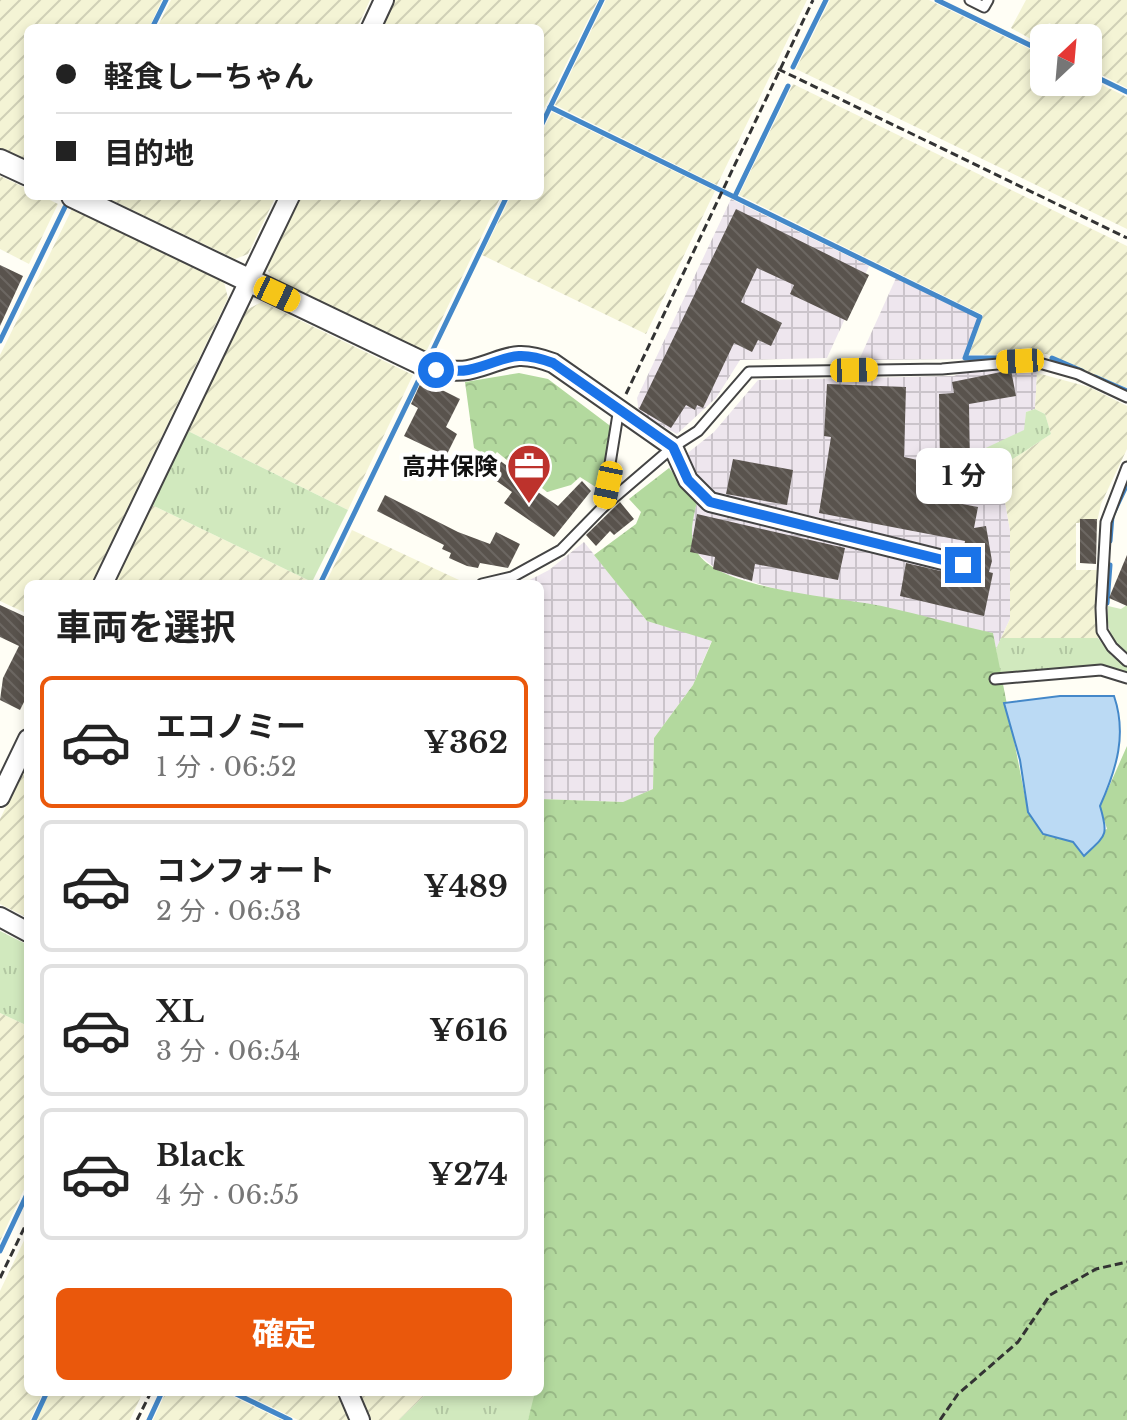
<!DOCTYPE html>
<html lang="ja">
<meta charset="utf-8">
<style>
:root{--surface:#fff;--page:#f6f6f6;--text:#222;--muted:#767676;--line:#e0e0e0;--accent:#ea580c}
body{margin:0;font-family:"Libre Baskerville","Noto Sans JP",serif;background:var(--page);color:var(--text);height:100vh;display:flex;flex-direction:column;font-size:30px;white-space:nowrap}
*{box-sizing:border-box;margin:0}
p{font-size:26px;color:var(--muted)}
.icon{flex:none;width:44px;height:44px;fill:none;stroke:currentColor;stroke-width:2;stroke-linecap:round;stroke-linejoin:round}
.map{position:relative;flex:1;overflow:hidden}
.side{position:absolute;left:24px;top:580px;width:520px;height:816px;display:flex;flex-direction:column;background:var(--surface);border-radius:12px;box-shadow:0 4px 12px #0003}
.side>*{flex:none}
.top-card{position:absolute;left:24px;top:24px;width:520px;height:176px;border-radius:12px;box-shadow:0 4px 12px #0003;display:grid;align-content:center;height:176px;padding:0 32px;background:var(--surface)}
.needle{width:52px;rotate:26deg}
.controls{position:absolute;left:1030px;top:24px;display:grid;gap:16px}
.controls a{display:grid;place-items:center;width:72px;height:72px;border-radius:12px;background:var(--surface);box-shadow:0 4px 12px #0003;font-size:40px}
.end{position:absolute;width:36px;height:36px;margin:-18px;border:10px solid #1a73e8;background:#fff;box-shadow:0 0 0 4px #fff}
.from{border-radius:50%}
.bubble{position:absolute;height:56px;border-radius:12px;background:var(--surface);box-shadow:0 4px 12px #0003;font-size:26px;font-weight:700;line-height:56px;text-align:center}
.car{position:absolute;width:24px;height:48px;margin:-24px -12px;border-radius:10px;box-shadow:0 0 6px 2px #0007;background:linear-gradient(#f5c518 24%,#345 0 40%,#f5c518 0 76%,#345 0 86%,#f5c518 0)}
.top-card b{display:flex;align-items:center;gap:28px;height:76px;font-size:30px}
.top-card b+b{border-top:2px solid var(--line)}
.top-card i{width:20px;height:20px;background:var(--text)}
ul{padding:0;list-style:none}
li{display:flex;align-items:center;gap:24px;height:132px;margin:0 16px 12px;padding:0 16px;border:4px solid var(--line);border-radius:12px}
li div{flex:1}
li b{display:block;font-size:30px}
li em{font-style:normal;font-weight:700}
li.on{border-color:var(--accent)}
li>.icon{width:72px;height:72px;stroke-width:1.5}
h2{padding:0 32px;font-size:36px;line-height:96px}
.primary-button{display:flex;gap:16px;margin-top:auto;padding:16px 32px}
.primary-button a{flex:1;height:92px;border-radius:12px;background:var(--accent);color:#fff;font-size:32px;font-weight:700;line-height:92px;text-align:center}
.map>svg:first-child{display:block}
</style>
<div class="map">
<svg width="1127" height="1420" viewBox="0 0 1127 1420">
<defs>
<pattern id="industrial-grid" width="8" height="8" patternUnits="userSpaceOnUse" patternTransform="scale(2)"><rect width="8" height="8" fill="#eee6ee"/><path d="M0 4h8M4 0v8" fill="none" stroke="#cbc4cb"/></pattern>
<pattern id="farmland-furrows" width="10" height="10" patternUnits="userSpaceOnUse" patternTransform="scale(2)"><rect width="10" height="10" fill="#f4f4d5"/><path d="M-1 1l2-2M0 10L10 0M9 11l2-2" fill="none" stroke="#d0d0b6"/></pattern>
<pattern id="grass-tufts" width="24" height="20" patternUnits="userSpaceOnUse" patternTransform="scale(2)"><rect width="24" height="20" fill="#d1e9be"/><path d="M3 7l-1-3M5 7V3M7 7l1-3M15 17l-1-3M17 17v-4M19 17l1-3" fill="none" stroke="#b2c7a2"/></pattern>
<pattern id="forest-crowns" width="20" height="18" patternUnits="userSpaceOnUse" patternTransform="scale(2)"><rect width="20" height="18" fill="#b3d99e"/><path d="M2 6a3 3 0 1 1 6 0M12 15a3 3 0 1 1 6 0" fill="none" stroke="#99b987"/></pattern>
<pattern id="building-back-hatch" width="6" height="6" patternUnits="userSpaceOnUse" patternTransform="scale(2)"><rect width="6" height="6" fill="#59534d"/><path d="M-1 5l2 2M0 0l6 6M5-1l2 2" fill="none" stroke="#6c6762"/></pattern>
</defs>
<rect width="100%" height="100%" fill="#fffef5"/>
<!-- industrial -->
<g fill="url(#industrial-grid)">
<polygon points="731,199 869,266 827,358 740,360 716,398 677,434 639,413 637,398"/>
<polygon points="896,278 978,318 963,359 859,360"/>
<polygon points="1028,366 1037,373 1035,409 1026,412 1025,430 975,459 998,462 1010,530 1010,619 996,649 993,633 776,589 720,572 698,554 690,529 697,502 669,468 714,432 758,380 954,376 968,370"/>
<polygon points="584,542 647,621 712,640 693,685 654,738 653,789 624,802 540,799 540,584 522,584 549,570"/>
</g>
<!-- farmland -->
<g fill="url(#farmland-furrows)">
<polygon points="0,0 162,0 149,28 28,28 28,162 0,148"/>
<polygon points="171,0 370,0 357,28 157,28"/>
<polygon points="394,0 598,0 540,117 540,28 380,28"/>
<polygon points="606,0 807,0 717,185 555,105"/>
<polygon points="830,0 929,0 1044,56 1044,82 1088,82 1088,78 1127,97 1127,229 796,69"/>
<polygon points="1026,0 1127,0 1127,88 1088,68 1088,38 1066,38 1068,32 1049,23 1038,43 1011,28"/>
<polygon points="793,84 1127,246 1127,388 1046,354 969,355 983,315 739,195"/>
<polygon points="552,112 715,191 646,334 482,255 511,196 540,196 540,136"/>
<polygon points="0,176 28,189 28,196 42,196 58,204 29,264 0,249"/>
<polygon points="103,196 276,196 248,254 235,259"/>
<polygon points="299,196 501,196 425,354 271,277 266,266"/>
<polygon points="72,209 224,282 228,298 91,584 28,584 28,614 0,601 0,355"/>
<polygon points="262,302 413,375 348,510 188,431 246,310"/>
<polygon points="1037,373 1089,387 1127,406 1127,449 1101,504 1097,522 1076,523 1076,570 1097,570 1098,638 1001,638 1010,619 1010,530 999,468 1051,434 1045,414 1035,409"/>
<polygon points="152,505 312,582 311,584 114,584"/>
<polygon points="352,530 459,580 451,584 325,584"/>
<polygon points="28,762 28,918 0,904 0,819"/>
<polygon points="0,1013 28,1026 28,1181 0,1241"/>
<polygon points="28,1232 28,1392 43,1392 30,1420 0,1420 0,1291"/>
<polygon points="48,1392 143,1392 130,1420 35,1420"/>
<polygon points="166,1392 224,1392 282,1420 153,1420"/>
<polygon points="241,1392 339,1392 353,1420 298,1420"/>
<polygon points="359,1392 428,1392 399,1420 371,1420"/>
</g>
<!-- grass -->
<g fill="url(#grass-tufts)">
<polygon points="1035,409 1045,414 1051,434 999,468 998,462 974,459 973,454 1024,430 1026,412"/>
<polygon points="188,431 348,510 312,582 152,505"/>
<polygon points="1001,638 1098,638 1112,656 1127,666 1127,673 1102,666 1000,676 996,649"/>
<polygon points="0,931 28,945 28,1026 0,1013"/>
<polygon points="428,1392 535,1392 536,1395 528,1420 399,1420"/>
</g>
<!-- forest -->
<g fill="url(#forest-crowns)">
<polygon points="519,373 548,379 613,428 608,440 602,491 580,477 571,485 547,492 497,452 491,459 474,448 465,382"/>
<path d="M669 468 697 502C693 519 687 539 699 555 726 591 841 597 886 607 922 615 957 625 993 633L1028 812 1043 834 1074 842 1107 829 1100 807 1127 746V1420H528L535 1392H540V799L623 802 653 789 654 738 693 685 712 641 647 621 594 555 636 524 641 512 629 499Z"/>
</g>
<!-- park -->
<path fill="#d1e9be" d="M1127 605V652C1110 642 1106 624 1108 606L1121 609Z"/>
<!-- water -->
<path fill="#bbdaf4" stroke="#4488c9" stroke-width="2" d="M1060 696H1114C1127 734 1117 768 1100 806 1109 836 1106 835 1084 856L1073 842 1043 834 1028 812 1020 760 1004 703Z"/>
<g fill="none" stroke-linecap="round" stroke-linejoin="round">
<!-- stream -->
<g stroke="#4488c9" stroke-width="5">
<polyline points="937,0 1044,52"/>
<polyline points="152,28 166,0"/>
<polyline points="793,67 826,0"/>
<polyline points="1088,73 1127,92"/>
<polyline points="550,107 980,317 965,358 1018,358"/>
<polyline points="540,128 602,0"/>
<polyline points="735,196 788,86"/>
<polyline points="0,341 65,207"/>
<polyline points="1052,358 1082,371"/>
<polyline points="428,360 507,196"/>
<polyline points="1095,377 1127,391"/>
<polyline points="1110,541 1112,516 1127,484"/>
<polyline points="320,584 424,369"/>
<polyline points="1107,603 1110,565"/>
<polyline points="0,1251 28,1192"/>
<polyline points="232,1392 290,1420"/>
<polyline points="34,1420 47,1392"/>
<polyline points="149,1420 162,1392"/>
</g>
</g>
<!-- building -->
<g fill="url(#building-back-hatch)">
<polygon points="736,209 869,275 847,321 790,294 794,285 757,268 741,302 782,323 771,346 758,340 752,352 734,343 703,408 697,405 695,410 686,405 671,428 639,409"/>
<polygon points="0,265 23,276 0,326"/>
<polygon points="1011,370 1016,396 969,404 970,465 962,504 978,507 974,528 986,526 992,561 989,572 993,573 984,616 900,596 906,563 966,577 974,569 974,561 963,553 965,541 819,513 831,437 824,436 827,384 906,387 904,457 940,465 939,394 954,393 952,382"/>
<polygon points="422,380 460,399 446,427 457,434 446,456 404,436 418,408 411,404"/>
<polygon points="733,459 793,470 787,505 726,494"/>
<polygon points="499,460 514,471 512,474 558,506 582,481 591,491 554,537 504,503 512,492 488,475"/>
<polygon points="385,495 458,532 490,544 496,532 520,544 508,568 480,563 478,568 467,566 449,558 451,553 442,549 444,545 377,511"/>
<polygon points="620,502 634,519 614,535 610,531 596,546 586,535"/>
<polygon points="697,514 845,548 838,580 755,564 752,581 713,569 715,557 690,552"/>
<polygon points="1080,519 1097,519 1096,564 1080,563"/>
<polygon points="1127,555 1127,606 1109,598"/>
<polygon points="0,605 28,618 28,694 20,710 0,700 3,678 19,646 0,637"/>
</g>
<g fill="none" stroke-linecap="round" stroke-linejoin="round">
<!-- service casing -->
<g stroke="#444" stroke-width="13">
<g id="service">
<polyline points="970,0 984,7 988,0"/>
<polyline points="1127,467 1106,522 1101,608 1102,631 1112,647 1127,661"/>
<polyline points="603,507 619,408"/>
<polyline points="482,584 512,577 561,550 603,507 673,447 698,431 749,372 942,369 1032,361 1078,374 1127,397"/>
<polyline points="995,679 1101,670 1127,678"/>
</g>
</g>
<!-- minor casing -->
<g stroke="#444" stroke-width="22">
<g id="minor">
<polyline points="371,28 384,0"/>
<path d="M436 370C446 370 458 372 468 370 505 362 511 347 553 363L673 447 688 480 710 502 963 565"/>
<polyline points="103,584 290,196"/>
<polyline points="0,797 28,739"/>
<polyline points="0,917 28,932"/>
<polyline points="348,1392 360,1420"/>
</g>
</g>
<!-- tertiary casing -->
<g stroke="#444" stroke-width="26">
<g id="tertiary">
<polyline points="0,161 28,174"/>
<polyline points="73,196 436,370"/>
</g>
</g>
<!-- path -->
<g stroke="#333" stroke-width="3" stroke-dasharray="8 4" stroke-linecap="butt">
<polyline points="778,69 1127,238"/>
<polyline points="626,394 813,0"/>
<polyline points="0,1278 28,1220"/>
<polyline points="137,1420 151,1392"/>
<polyline points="940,1420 958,1394 1018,1342 1050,1295 1096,1269 1127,1262"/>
</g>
<!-- service -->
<use href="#service" stroke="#fff" stroke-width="9"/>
<!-- minor -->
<use href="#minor" stroke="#fff" stroke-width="18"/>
<!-- tertiary -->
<use href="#tertiary" stroke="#fff" stroke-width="22"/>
</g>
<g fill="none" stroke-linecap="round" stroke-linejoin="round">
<!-- route -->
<path stroke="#1a73e8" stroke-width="10" d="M436 370C446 370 458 372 468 370 505 362 511 347 553 363L673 447 688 480 710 502 963 565"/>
</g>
<!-- icons -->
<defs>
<g id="office-pin" transform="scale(2.3)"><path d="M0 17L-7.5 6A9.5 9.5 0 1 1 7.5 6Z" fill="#bd322c" stroke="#fff"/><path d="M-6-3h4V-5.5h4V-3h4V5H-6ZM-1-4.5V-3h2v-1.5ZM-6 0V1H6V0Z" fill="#fff"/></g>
</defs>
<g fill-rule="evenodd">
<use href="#office-pin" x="529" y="466"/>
</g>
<g text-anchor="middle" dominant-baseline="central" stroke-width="8" stroke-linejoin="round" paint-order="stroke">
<!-- poi labels -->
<g font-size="24" font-weight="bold" fill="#111" stroke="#fff" text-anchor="end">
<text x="498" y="466">高井保険</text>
</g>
</g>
</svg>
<div class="controls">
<a><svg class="needle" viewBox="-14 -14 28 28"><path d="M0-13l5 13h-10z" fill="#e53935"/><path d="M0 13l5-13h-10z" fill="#767676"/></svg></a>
</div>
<i class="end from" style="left:436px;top:370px"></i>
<i class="end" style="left:963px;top:565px"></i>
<div class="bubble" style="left:916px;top:448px;width:96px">1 分</div>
<i class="car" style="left:277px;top:294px;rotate:115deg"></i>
<i class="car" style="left:1020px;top:361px;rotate:267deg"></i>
<i class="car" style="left:854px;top:370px;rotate:89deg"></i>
<i class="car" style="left:608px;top:485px;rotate:192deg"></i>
<div class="top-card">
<b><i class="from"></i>軽食しーちゃん</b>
<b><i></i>目的地</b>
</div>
<section class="side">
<h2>車両を選択</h2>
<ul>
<li class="on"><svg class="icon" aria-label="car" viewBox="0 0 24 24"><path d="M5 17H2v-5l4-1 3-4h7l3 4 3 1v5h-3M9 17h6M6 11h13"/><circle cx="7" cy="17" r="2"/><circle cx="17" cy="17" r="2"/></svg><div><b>エコノミー</b><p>1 分 · 06:52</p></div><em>¥362</em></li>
<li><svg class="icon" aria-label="car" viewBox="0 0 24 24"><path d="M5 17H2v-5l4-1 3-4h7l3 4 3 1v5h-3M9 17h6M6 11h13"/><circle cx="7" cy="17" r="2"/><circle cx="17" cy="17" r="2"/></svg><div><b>コンフォート</b><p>2 分 · 06:53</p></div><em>¥489</em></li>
<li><svg class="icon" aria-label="car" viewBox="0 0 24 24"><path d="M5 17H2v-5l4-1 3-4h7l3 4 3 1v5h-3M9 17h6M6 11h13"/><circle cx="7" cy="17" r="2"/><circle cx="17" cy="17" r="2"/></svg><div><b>XL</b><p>3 分 · 06:54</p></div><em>¥616</em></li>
<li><svg class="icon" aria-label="car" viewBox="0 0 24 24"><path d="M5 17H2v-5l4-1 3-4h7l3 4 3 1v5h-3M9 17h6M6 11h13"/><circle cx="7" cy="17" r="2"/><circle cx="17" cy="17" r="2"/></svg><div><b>Black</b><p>4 分 · 06:55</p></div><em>¥274</em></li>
</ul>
<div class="primary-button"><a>確定</a></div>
</section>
</div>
